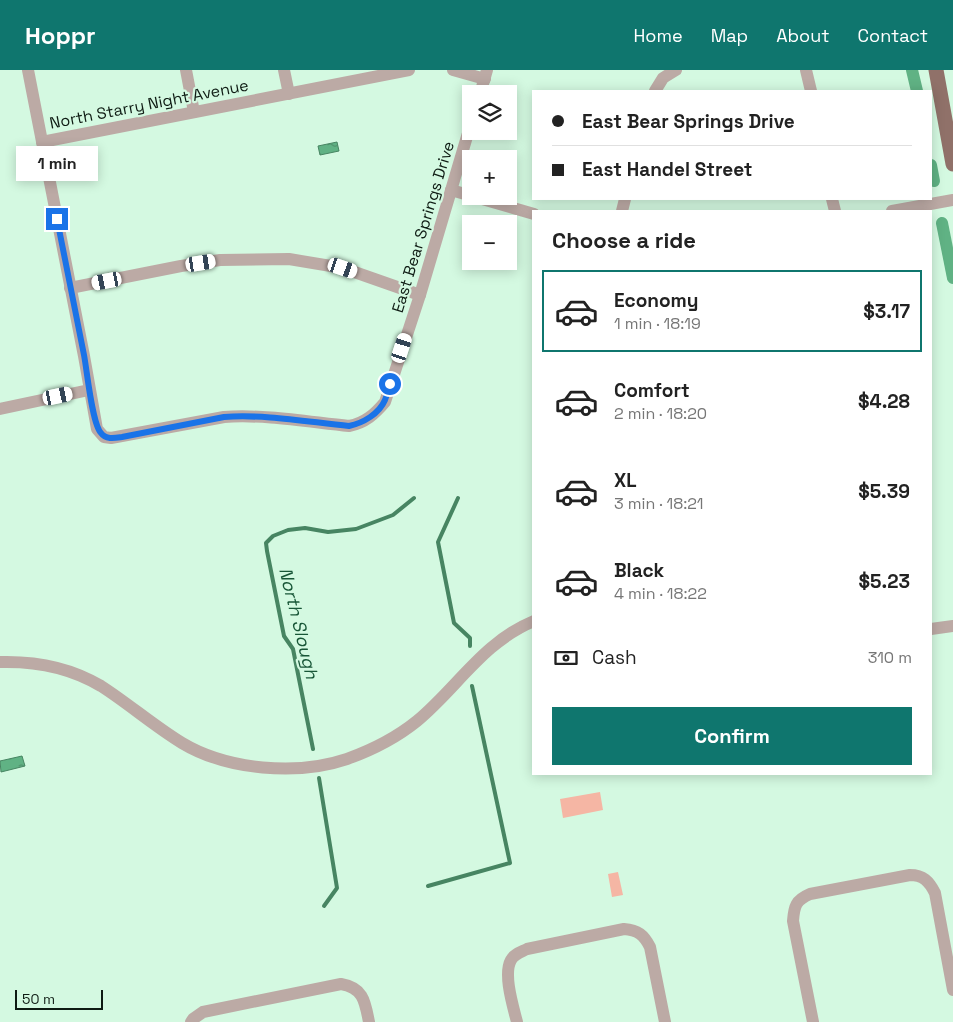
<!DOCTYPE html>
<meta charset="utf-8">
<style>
:root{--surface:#fff;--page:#f2f2f2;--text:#222;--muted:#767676;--line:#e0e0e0;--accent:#0f766e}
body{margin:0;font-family:"Space Grotesk",sans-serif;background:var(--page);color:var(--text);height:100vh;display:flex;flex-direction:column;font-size:19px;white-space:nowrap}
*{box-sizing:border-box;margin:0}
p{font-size:16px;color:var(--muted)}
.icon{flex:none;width:28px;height:28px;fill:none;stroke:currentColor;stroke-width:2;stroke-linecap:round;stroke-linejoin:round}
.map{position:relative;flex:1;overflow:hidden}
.details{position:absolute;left:532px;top:140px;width:400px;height:565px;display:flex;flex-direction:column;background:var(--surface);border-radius:0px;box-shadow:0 2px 12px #0003}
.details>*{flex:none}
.top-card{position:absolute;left:532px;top:20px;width:400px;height:110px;border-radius:0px;box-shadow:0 2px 12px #0003;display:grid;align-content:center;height:110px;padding:0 20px;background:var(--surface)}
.buttons{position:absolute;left:462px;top:15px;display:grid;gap:10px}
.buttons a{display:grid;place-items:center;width:55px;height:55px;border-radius:0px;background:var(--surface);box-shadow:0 2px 12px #0003;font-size:25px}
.scale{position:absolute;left:15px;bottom:12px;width:88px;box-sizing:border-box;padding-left:5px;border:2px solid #0e1b13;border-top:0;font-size:14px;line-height:18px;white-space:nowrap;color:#0e1b13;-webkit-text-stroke:4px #d4f9e1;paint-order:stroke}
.end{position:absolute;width:22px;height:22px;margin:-11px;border:6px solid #1a73e8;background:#fff;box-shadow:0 0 0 2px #fff}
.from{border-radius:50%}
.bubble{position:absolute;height:35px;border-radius:0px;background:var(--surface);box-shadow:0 2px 12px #0003;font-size:16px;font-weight:700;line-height:35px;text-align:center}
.car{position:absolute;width:15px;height:30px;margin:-15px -8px;border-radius:6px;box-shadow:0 0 4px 1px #0007;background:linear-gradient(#fff 24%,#345 0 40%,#fff 0 76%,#345 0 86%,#fff 0)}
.top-card b{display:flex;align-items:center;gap:18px;height:48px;font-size:19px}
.top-card b+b{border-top:1px solid var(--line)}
.top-card i{width:12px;height:12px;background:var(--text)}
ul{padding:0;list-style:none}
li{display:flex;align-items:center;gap:15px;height:82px;margin:0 10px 8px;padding:0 10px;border:2px solid transparent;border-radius:0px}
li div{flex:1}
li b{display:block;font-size:19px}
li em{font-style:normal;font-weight:700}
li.selected{border-color:var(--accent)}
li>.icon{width:45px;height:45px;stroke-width:1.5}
h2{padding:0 20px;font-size:22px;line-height:60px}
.pay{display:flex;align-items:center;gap:12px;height:55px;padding:0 20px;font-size:19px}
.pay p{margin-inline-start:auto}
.action{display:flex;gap:10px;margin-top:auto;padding:10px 20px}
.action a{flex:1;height:58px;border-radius:0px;background:var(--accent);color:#fff;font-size:20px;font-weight:700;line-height:58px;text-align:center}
header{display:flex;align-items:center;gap:30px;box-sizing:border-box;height:70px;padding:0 25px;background:var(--accent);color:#fff}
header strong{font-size:24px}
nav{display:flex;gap:28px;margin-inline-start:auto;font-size:18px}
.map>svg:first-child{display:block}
</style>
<header>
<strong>Hoppr</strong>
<nav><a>Home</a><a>Map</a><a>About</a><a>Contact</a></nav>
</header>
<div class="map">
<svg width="953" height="952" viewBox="0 0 953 952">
<defs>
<pattern id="water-ripples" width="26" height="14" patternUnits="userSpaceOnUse" patternTransform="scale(1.25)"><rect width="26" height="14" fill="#60b284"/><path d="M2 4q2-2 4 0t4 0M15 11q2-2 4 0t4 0" fill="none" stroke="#4e906b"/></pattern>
</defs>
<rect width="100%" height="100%" fill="#d4f9e1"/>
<!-- pitch -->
<g fill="#f5b6a4">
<polygon points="600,722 603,740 563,748 560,729"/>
<polygon points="618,802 623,825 612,827 608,804"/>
</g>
<!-- water -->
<g fill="url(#water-ripples)" stroke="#478562">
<polygon points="337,72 339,81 320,85 318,76"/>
<polygon points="22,686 25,696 1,702 0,691"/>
</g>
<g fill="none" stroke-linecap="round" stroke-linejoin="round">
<!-- stream -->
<g stroke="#478562" stroke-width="4">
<polyline points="458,428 438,472 454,553 470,568 470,576"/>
<polyline points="313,679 293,579 284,566 267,481 266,473 273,466 288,460 305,458 328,462 356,459 393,445 414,428"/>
<polyline points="319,708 337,818 324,836"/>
<polyline points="428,816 510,793 472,616"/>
</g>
<!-- canal -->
<g stroke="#60b284" stroke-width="12">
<polyline points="912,0 917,21"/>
<polyline points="931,95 934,111"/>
<polyline points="942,153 953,208"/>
</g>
<!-- minor -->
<g stroke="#bcaaa5" stroke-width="12">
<path d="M28 0 84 286 97 359 104 367 111 368 224 347C264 344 309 352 349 356 365 353 375 344 385 332L420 225 471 53"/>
<polyline points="186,0 194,42"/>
<polyline points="284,0 289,24"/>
<polyline points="453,0 485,9"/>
<polyline points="806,0 811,21"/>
<polyline points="655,21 663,8 676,0"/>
<polyline points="480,24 487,0"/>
<polyline points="42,72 409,0"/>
<polyline points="451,120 534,144"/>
<polyline points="832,129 835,141"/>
<polyline points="622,141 625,129"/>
<polyline points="892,141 953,130"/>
<polyline points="70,218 181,196 220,190 289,189 343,198 420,225"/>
<polyline points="0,339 89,320"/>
<polyline points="931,559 953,556"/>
<path d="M0 592C35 591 71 598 101 616 129 634 154 656 182 673 227 700 297 706 347 689 372 680 396 668 417 651 457 618 483 572 534 551"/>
<path d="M191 952 193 949 203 942 341 914C364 918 365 932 369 952"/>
<path d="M517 952C513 936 503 904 511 890 514 884 521 882 527 879L624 859C638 860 644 865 650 877L665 952"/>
<path d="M813 952 793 851C794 836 796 830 810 824L910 805C923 805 929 811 935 823L953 920"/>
</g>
<!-- major -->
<polyline stroke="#907169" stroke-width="15" points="936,0 953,94"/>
</g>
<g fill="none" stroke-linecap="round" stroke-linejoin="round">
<!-- route -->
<path stroke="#1a73e8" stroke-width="6" d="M57 149C66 194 75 239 84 285 87 300 92 354 101 363 106 370 115 368 122 367L224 347C265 344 308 352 349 356 363 353 379 344 385 330 387 325 389 319 390 314"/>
</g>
<g text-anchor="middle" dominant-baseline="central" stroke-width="4.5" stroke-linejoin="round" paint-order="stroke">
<!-- street labels -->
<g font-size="16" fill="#0e1b13" stroke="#d4f9e1">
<text transform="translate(149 34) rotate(-11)">North Starry Night Avenue</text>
<text transform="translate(423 157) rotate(-73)">East Bear Springs Drive</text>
</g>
<!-- water labels -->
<g font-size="18" font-style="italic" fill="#185637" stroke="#d4f9e1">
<text transform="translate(299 553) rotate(76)">North Slough</text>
</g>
</g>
</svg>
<div class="buttons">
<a><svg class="icon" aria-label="layers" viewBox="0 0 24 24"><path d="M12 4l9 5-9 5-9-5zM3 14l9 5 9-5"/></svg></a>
<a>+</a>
<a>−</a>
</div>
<div class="scale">50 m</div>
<i class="end from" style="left:390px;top:314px"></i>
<i class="end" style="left:57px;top:149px"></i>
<div class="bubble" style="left:16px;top:76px;width:82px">1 min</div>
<i class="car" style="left:201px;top:193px;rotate:81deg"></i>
<i class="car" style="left:343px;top:198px;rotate:109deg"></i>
<i class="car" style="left:107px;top:211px;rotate:259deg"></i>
<i class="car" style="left:402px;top:278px;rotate:18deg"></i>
<i class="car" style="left:58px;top:326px;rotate:78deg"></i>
<div class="top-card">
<b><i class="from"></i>East Bear Springs Drive</b>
<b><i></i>East Handel Street</b>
</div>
<section class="details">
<h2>Choose a ride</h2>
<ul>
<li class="selected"><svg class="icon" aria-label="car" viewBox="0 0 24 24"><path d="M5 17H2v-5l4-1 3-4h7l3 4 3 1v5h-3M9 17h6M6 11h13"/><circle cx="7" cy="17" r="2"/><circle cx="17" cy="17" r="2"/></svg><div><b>Economy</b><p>1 min · 18:19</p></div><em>$3.17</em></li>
<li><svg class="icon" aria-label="car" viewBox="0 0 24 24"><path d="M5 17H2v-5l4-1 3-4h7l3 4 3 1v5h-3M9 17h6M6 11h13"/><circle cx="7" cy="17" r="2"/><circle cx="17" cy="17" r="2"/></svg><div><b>Comfort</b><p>2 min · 18:20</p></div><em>$4.28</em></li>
<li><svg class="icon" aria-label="car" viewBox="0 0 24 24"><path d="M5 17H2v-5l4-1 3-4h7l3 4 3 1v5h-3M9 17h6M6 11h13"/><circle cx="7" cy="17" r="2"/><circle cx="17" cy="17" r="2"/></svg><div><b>XL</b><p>3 min · 18:21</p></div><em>$5.39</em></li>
<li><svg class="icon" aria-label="car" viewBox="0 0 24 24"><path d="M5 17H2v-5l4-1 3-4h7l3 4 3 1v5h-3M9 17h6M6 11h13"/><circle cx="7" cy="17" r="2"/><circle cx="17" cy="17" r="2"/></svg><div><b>Black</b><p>4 min · 18:22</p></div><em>$5.23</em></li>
</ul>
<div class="pay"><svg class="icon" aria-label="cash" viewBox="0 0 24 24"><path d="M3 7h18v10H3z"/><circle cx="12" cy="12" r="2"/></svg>Cash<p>310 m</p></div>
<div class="action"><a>Confirm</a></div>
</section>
</div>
